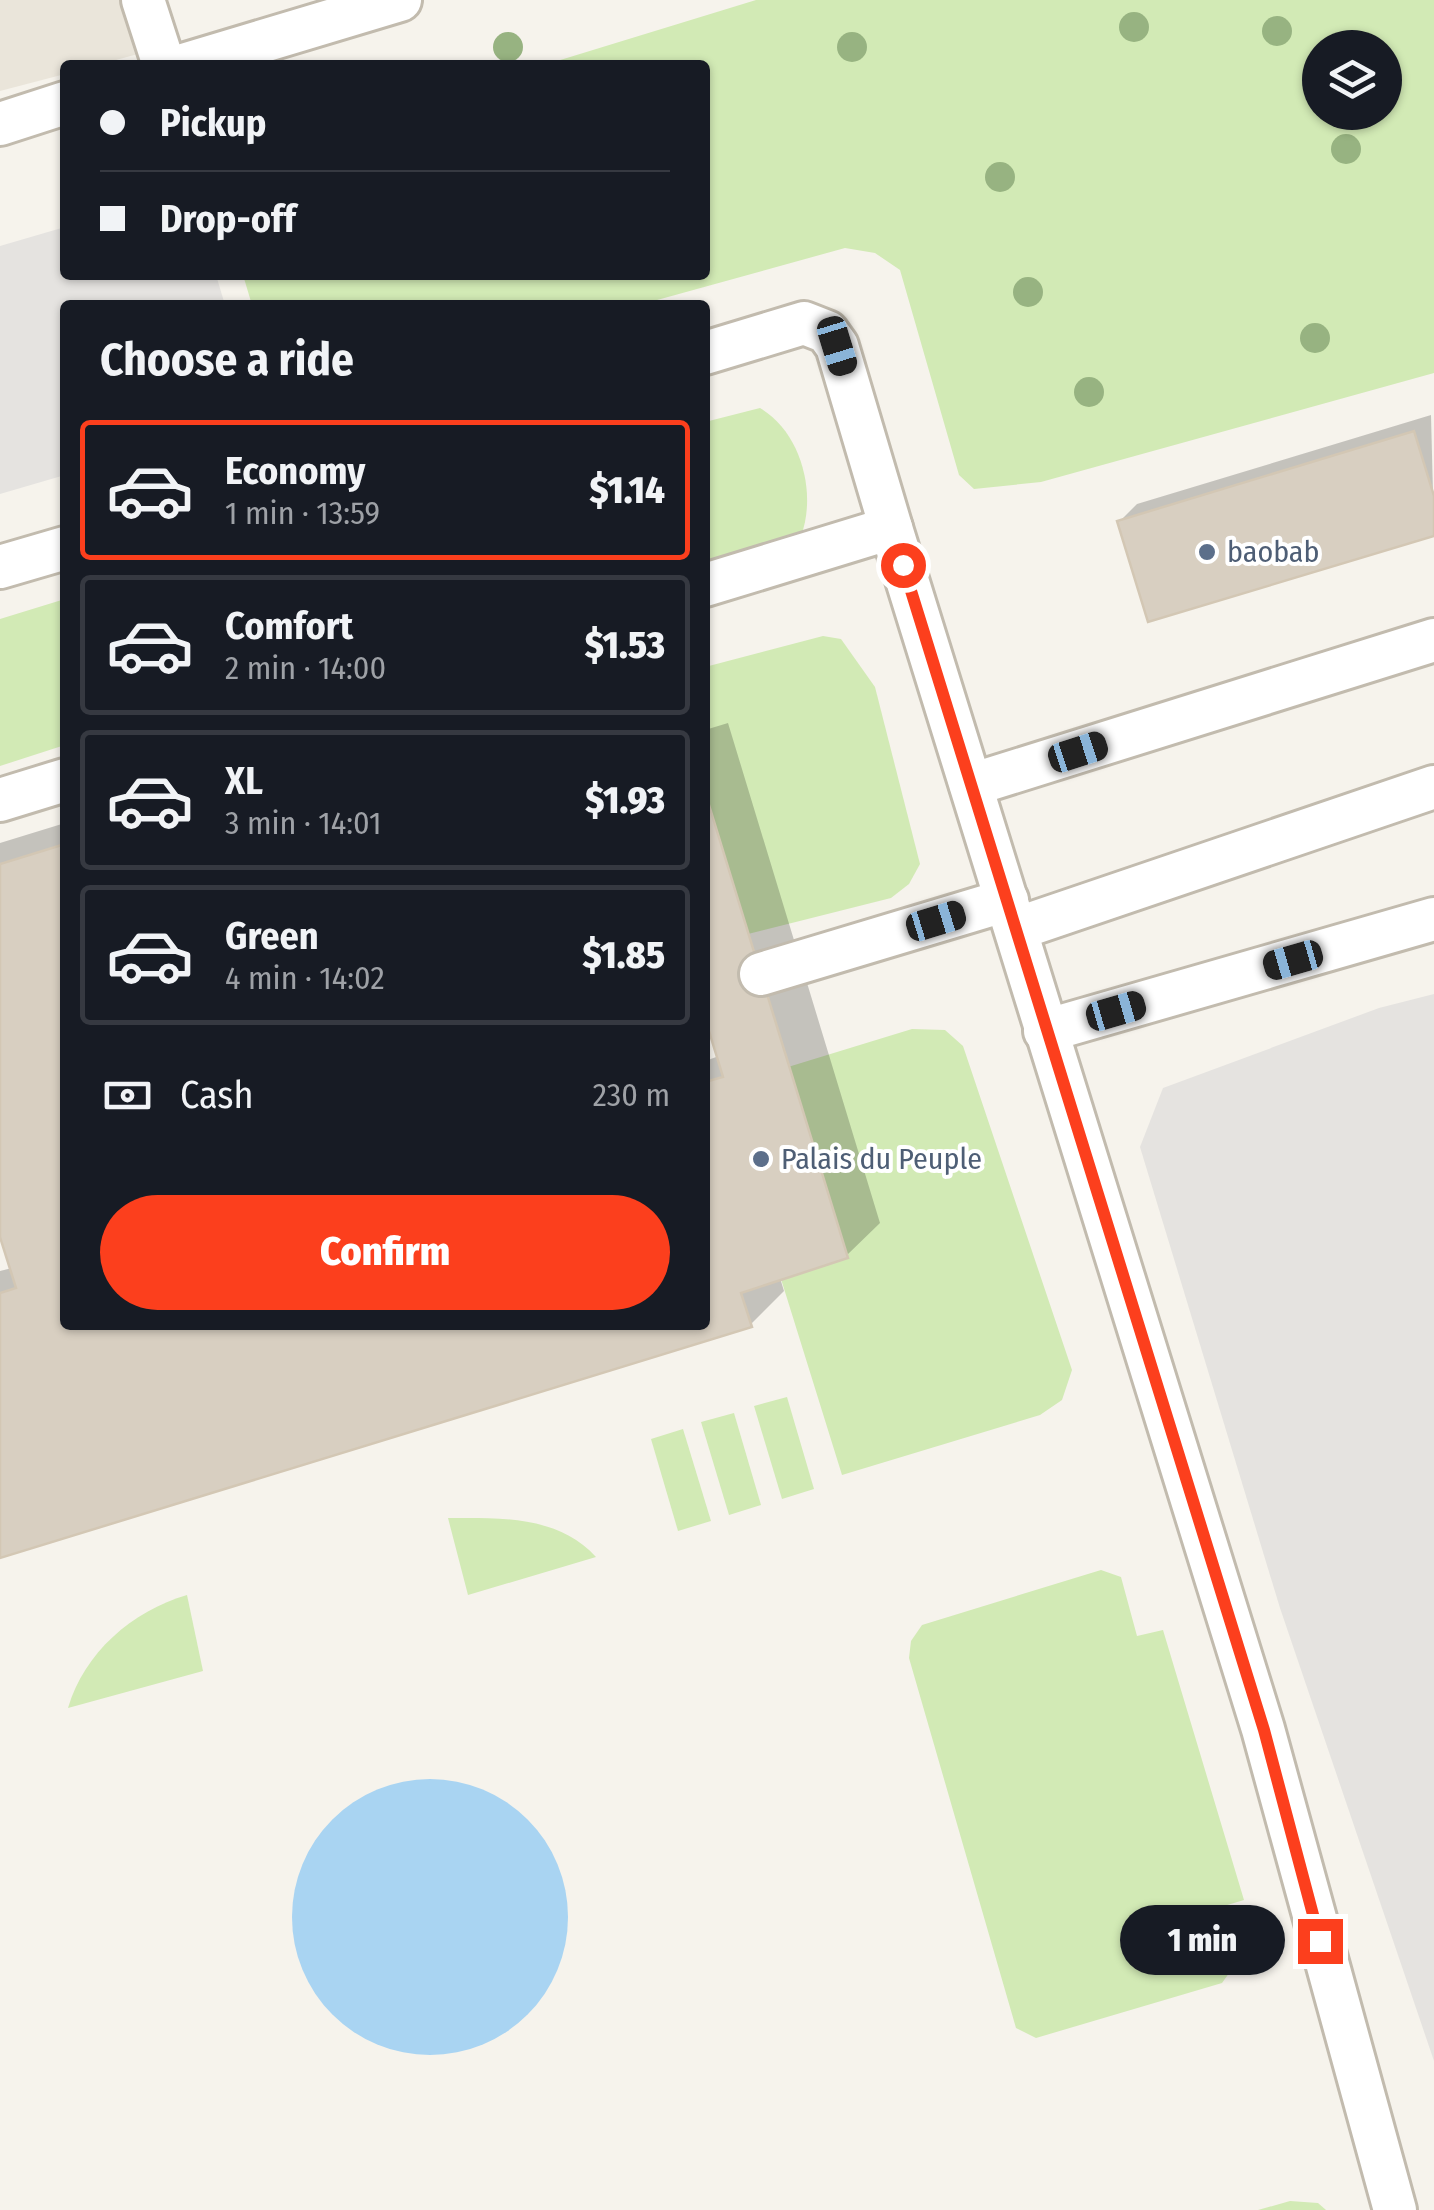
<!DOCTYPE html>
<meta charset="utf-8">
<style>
:root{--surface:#171b24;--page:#20242c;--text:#f1f3f6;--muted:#9ea1a6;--line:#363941;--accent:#fc3f1d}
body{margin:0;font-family:"Fira Sans Condensed",sans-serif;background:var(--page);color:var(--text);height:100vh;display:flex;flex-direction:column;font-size:38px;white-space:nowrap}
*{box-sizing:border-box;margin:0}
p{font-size:32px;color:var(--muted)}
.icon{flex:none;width:55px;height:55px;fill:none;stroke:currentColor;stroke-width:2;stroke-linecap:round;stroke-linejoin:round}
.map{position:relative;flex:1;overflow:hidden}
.drawer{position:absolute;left:60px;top:300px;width:650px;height:1030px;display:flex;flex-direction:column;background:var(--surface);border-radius:10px;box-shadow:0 2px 8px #0004}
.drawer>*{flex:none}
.banner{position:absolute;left:60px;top:60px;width:650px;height:220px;border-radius:10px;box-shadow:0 2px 8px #0004;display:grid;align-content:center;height:220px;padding:0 40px;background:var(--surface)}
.fabs{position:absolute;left:1302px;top:30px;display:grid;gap:20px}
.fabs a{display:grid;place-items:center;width:100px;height:100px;border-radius:50%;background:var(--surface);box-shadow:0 2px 8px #0004;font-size:50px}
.end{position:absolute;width:45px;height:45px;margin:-22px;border:12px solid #fc3f1d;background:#fff;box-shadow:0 0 0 5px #fff}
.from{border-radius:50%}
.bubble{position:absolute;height:70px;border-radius:35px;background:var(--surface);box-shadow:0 2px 8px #0004;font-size:32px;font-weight:800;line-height:70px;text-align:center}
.car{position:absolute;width:30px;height:60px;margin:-30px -15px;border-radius:12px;box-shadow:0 0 8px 2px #0007;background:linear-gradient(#222 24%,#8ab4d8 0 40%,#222 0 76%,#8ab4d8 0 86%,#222 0)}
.banner b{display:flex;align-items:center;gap:35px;height:95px;font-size:38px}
.banner b+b{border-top:2px solid var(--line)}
.banner i{width:25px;height:25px;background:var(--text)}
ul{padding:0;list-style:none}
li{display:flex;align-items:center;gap:30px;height:140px;margin:0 20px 15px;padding:0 20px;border:5px solid var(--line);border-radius:10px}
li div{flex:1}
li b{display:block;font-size:38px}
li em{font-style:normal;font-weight:800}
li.active{border-color:var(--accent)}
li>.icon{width:90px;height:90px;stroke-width:1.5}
h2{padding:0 40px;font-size:45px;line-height:120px}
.pay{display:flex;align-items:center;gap:25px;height:110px;padding:0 40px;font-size:38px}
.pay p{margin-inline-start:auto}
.cta{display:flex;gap:20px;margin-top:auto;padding:20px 40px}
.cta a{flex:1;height:115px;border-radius:60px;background:var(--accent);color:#fff;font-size:40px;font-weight:800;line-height:115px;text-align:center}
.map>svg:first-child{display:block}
</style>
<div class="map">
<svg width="1434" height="2210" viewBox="0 0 1434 2210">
<rect width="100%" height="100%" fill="#f6f3ec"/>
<!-- residential -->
<polygon fill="#eae5da" points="0,0 130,0 145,52 98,65 65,65 65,74 0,91"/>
<!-- green -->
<g fill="#d2eab5" fill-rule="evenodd">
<path d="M756 0H1434V373L1041 482 974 489 959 475 900 270 875 253 845 248 639 305H252L243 275H705V65H544ZM1320 48H1385V112H1320Z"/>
<path d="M760 408C801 432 817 493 801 536L705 561V422Z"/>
<polygon points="65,599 65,745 0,766 0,619"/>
<polygon points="823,636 841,639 875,687 920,864 909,884 891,898 748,934 705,792 705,667"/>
<polygon points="912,1029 945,1030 963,1046 1072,1370 1062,1400 1040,1415 842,1475 781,1279 847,1258 788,1067"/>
<polygon points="787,1397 814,1489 782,1499 754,1406"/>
<polygon points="734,1413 761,1505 729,1515 701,1422"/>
<polygon points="683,1429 711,1521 678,1531 651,1439"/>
<path d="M448 1518C499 1518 558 1515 596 1557L468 1595Z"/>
<polygon points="1101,1570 1121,1577 1137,1636 1163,1630 1244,1900 1224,1906 1237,1962 1222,1983 1036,2038 1016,2028 909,1658 911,1641 922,1625"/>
<path d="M187 1595 203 1671 68 1708C84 1653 132 1611 187 1595Z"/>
<polygon points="1290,2201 1318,2203 1326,2210 1258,2210"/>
</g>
<!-- parking -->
<g fill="#e5e3e0">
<polygon points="65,227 65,275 216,275 225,305 65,305 65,475 0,494 0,246"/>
<polygon points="1434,994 1434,2061 1280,1608 1140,1147 1163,1088 1379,1008"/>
</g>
<!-- water -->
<circle fill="#a9d4f2" cx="430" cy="1917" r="138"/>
<!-- shadow -->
<g fill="#0003">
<polygon points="1431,415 1434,533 1120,521 1137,504"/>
<polygon points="728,723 880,1223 846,1256 780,1278 784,1291 750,1325 0,1555 0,1271 12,1268 0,1228 0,843 65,823 65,1325 705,1325 705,1061 719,1056 705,1010 705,730"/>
</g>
<!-- building -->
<g fill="#d8cfc1" stroke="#d3c7b4" stroke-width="2.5">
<polygon points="1414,431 1434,496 1434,536 1148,622 1117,521"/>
<polygon points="705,792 848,1258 741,1293 752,1327 0,1558 0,1293 16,1288 0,1237 0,864 65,844 65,1325 705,1325 705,1082 723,1077 705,1018"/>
</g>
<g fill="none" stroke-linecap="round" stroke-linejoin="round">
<!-- minor casing -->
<g stroke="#c2bbae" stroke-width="48">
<g id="minor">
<polyline points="143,0 164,65"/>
<polyline points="183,65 400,0"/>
<polyline points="0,124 65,103"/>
<polyline points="705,353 804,323 827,332 837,346 891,528"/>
<polyline points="0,567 65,548"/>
<polyline points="705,585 891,528 1263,1729 1395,2210"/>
<polyline points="971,785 1434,640"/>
<polyline points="0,800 65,780"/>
<polyline points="1016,929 1434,787"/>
<polyline points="761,974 1007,900"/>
<polyline points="1045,1031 1434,919"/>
</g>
</g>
<!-- minor -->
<use href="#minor" stroke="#fff" stroke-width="42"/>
</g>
<!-- trees -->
<g fill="#97b381">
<circle cx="1134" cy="27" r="15"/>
<circle cx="1277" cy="31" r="15"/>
<circle cx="508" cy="47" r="15"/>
<circle cx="852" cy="47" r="15"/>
<circle cx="1346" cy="149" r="15"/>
<circle cx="1000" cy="177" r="15"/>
<circle cx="1028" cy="292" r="15"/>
<circle cx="1315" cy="338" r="15"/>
<circle cx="1089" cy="392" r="15"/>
</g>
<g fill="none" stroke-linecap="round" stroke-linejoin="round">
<!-- route -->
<polyline stroke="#fc3f1d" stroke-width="12" points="903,565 1264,1730 1320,1941"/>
</g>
<!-- markers -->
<g fill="#5c6f8a" stroke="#fff" stroke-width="4">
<circle cx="1207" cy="552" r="10"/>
<circle cx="761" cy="1159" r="10"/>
</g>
<g text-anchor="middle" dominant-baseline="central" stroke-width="8" stroke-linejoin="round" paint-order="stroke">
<!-- service labels -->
<g font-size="30" fill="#4e5e75" stroke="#fff" text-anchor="start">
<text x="1227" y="552">baobab</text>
<text x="781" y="1159">Palais du Peuple</text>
</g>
</g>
</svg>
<div class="fabs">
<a><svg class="icon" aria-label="layers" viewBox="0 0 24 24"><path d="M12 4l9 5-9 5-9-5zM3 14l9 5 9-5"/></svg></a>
</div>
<i class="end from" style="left:903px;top:565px"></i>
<i class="end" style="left:1320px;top:1941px"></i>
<div class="bubble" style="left:1120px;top:1905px;width:165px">1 min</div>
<i class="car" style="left:837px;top:346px;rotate:163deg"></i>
<i class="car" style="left:1078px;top:752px;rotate:72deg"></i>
<i class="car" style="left:936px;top:921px;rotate:73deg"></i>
<i class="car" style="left:1293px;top:960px;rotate:254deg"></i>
<i class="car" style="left:1116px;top:1011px;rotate:74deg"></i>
<div class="banner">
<b><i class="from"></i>Pickup</b>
<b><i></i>Drop-off</b>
</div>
<section class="drawer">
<h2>Choose a ride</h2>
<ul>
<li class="active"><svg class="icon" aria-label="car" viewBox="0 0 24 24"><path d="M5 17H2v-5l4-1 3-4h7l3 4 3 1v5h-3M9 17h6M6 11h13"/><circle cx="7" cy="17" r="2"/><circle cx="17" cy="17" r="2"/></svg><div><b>Economy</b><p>1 min · 13:59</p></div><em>$1.14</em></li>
<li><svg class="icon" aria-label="car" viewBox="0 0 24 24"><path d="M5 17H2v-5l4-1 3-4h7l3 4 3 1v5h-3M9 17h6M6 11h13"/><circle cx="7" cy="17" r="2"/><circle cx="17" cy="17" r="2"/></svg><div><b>Comfort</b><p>2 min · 14:00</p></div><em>$1.53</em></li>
<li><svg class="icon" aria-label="car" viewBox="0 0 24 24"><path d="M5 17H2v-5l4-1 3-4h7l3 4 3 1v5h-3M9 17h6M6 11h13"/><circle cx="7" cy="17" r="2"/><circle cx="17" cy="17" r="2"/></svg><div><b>XL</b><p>3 min · 14:01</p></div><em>$1.93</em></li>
<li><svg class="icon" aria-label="car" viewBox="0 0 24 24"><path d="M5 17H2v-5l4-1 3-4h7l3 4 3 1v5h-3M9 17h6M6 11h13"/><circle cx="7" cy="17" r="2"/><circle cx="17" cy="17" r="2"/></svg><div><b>Green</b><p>4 min · 14:02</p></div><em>$1.85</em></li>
</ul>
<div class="pay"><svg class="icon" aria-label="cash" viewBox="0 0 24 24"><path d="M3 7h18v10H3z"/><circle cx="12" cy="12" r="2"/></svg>Cash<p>230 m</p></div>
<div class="cta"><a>Confirm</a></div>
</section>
</div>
